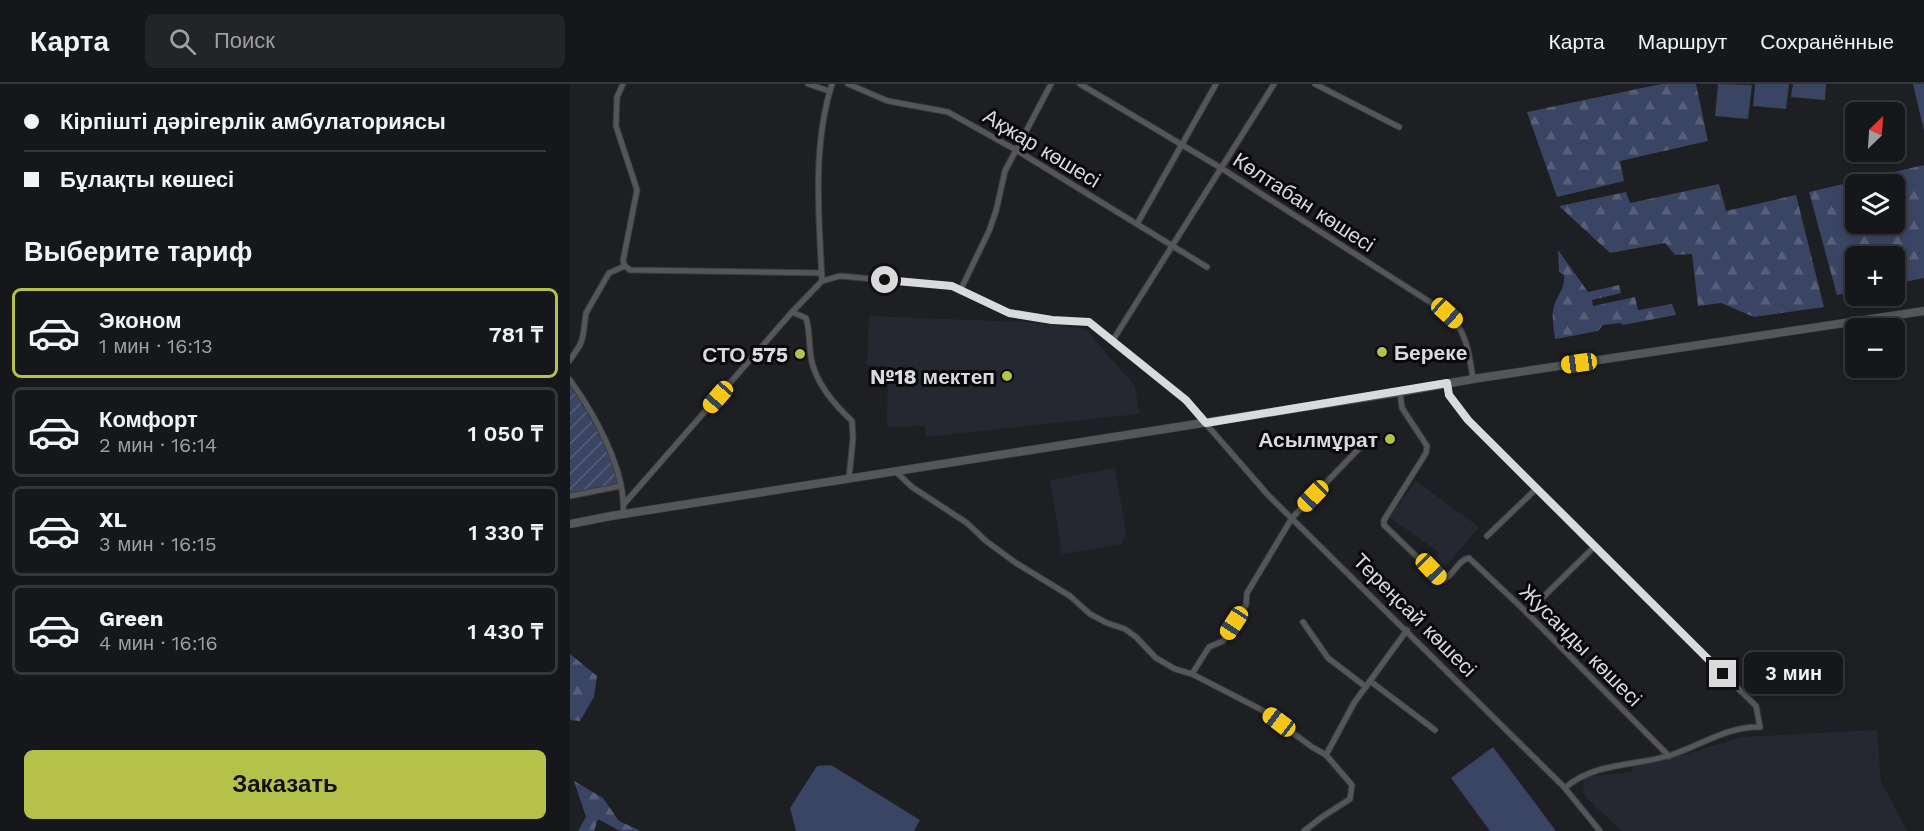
<!DOCTYPE html>
<html lang="ru">
<meta charset="utf-8">
<style>
:root{--surface:#16171a;--page:#232427;--text:#f1f3f6;--muted:#9e9fa2;--line:#353639;--accent:#b5c24a}
body{margin:0;font-family:"Work Sans",sans-serif;background:var(--page);color:var(--text);height:100vh;display:flex;flex-direction:column;font-size:22px;white-space:nowrap}
*{box-sizing:border-box;margin:0}
p{font-size:20px;color:var(--muted)}
.icon{flex:none;width:33px;height:33px;fill:none;stroke:currentColor;stroke-width:2;stroke-linecap:round;stroke-linejoin:round}
.map{position:relative;flex:1;overflow:hidden}
.panel{display:flex;flex-direction:column;background:var(--surface);width:570px}
.panel>*{flex:none}
.guide{display:grid;align-content:center;height:132px;padding:0 24px;background:var(--surface)}
.needle{width:39px;rotate:25deg}
.buttons{position:absolute;left:1275px;top:18px;display:grid;gap:12px}
.buttons a{display:grid;place-items:center;width:60px;height:60px;border-radius:9px;background:var(--surface);box-shadow:0 3px 9px #0003,0 0 0 2px var(--line);font-size:30px}
.end{position:absolute;width:27px;height:27px;margin:-14px;border:8px solid #d9dadc;background:#111;box-shadow:0 0 0 3px #111}
.from{border-radius:50%}
.bubble{position:absolute;height:42px;border-radius:9px;background:var(--surface);box-shadow:0 3px 9px #0003,0 0 0 2px var(--line);font-size:20px;font-weight:600;line-height:42px;text-align:center}
.car{position:absolute;width:18px;height:36px;margin:-18px -9px;border-radius:8px;box-shadow:0 0 4px 2px #0007;background:linear-gradient(#f5c518 24%,#345 0 40%,#f5c518 0 76%,#345 0 86%,#f5c518 0)}
.guide b{display:flex;align-items:center;gap:21px;height:57px;font-size:22px}
.guide b+b{border-top:2px solid var(--line)}
.guide i{width:15px;height:15px;background:var(--text)}
ul{padding:0;list-style:none}
li{display:flex;align-items:center;gap:18px;height:90px;margin:0 12px 9px;padding:0 12px;border:3px solid var(--line);border-radius:9px}
li div{flex:1}
li b{display:block;font-size:22px}
li em{font-style:normal;font-weight:600}
li.active{border-color:var(--accent)}
li>.icon{width:54px;height:54px;stroke-width:1.5}
h2{padding:0 24px;font-size:27px;line-height:72px}
.cta{display:flex;gap:12px;margin-top:auto;padding:12px 24px}
.cta a{flex:1;height:69px;border-radius:9px;background:var(--accent);color:#111;font-size:24px;font-weight:600;line-height:69px;text-align:center}
header{display:flex;align-items:center;gap:36px;box-sizing:border-box;height:84px;padding:0 30px;background:var(--surface);border-bottom:2px solid var(--line)}
header strong{font-size:28px}
nav{display:flex;gap:33px;margin-inline-start:auto;font-size:21px}
.search{width:420px;height:54px;background:var(--page);display:flex;align-items:center;gap:15px;box-sizing:border-box;padding:0 21px;border-radius:9px;color:var(--muted);font-size:22px}
main{display:flex;flex:1;min-height:0}
.map>svg:first-child{display:block}
</style>
<header>
<strong>Карта</strong>
<div class="search"><svg class="icon" aria-label="search" viewBox="0 0 24 24"><circle cx="10" cy="10" r="6"/><path d="M15 15l6 6"/></svg>Поиск</div>
<nav><a>Карта</a><a>Маршрут</a><a>Сохранённые</a></nav>
</header>
<main>
<section class="panel">
<div class="guide">
<b><i class="from"></i>Кірпішті дәрігерлік амбулаториясы</b>
<b><i></i>Бұлақты көшесі</b>
</div>
<h2>Выберите тариф</h2>
<ul>
<li class="active"><svg class="icon" aria-label="car" viewBox="0 0 24 24"><path d="M5 17H2v-5l4-1 3-4h7l3 4 3 1v5h-3M9 17h6M6 11h13"/><circle cx="7" cy="17" r="2"/><circle cx="17" cy="17" r="2"/></svg><div><b>Эконом</b><p>1 мин · 16:13</p></div><em>781 ₸</em></li>
<li><svg class="icon" aria-label="car" viewBox="0 0 24 24"><path d="M5 17H2v-5l4-1 3-4h7l3 4 3 1v5h-3M9 17h6M6 11h13"/><circle cx="7" cy="17" r="2"/><circle cx="17" cy="17" r="2"/></svg><div><b>Комфорт</b><p>2 мин · 16:14</p></div><em>1 050 ₸</em></li>
<li><svg class="icon" aria-label="car" viewBox="0 0 24 24"><path d="M5 17H2v-5l4-1 3-4h7l3 4 3 1v5h-3M9 17h6M6 11h13"/><circle cx="7" cy="17" r="2"/><circle cx="17" cy="17" r="2"/></svg><div><b>XL</b><p>3 мин · 16:15</p></div><em>1 330 ₸</em></li>
<li><svg class="icon" aria-label="car" viewBox="0 0 24 24"><path d="M5 17H2v-5l4-1 3-4h7l3 4 3 1v5h-3M9 17h6M6 11h13"/><circle cx="7" cy="17" r="2"/><circle cx="17" cy="17" r="2"/></svg><div><b>Green</b><p>4 мин · 16:16</p></div><em>1 430 ₸</em></li>
</ul>
<div class="cta"><a>Заказать</a></div>
</section>
<div class="map">
<svg width="1354" height="747" viewBox="0 0 1354 747">
<defs>
<pattern id="forest-firs" width="22" height="20" patternUnits="userSpaceOnUse" patternTransform="scale(1.5)"><rect width="22" height="20" fill="#3a4463"/><path d="M5 1l3.5 6h-7zM16 11l3.5 6h-7z" fill="#565e79"/></pattern>
<pattern id="garden-furrows" width="10" height="10" patternUnits="userSpaceOnUse" patternTransform="scale(1.5)"><rect width="10" height="10" fill="#3a4463"/><path d="M-1 1l2-2M0 10L10 0M9 11l2-2" fill="none" stroke="#565e79"/></pattern>
</defs>
<rect width="100%" height="100%" fill="#1e1f23"/>
<!-- built -->
<g fill="#252831">
<polygon points="299,232 456,238 511,244 516,246 565,302 569,330 356,353 354,342 317,343 318,282 297,281"/>
<polygon points="545,384 556,448 552,460 492,470 480,396"/>
<polygon points="846,397 909,443 872,487 861,482 870,469 819,433"/>
<polygon points="1307,646 1311,697 1337,747 1052,747 1015,713 1013,702 1014,693 1061,688 1063,681 1107,673 1171,653"/>
</g>
<!-- green -->
<g fill="#3a4463">
<polygon points="1148,0 1182,1 1178,35 1145,32"/>
<polygon points="1185,0 1219,0 1216,25 1183,22"/>
<polygon points="1223,0 1256,0 1255,16 1221,13"/>
<polygon points="923,663 986,747 920,747 881,694"/>
<polygon points="261,681 350,736 344,747 226,747 220,724 247,682"/>
</g>
<!-- forest -->
<g fill="url(#forest-firs)" fill-rule="evenodd">
<polygon points="1091,0 1126,0 1138,57 1050,77 1054,97 987,113 957,28"/>
<polygon points="1343,0 1354,0 1354,47"/>
<path d="M1354 81V194L1325 200 1324 172H1286L1285 207 1267 211 1239 108ZM1286 100H1324V140H1286Z"/>
<polygon points="1149,100 1156,127 1226,111 1254,223 1184,233 1151,219 1128,222 1122,170 1105,171 1095,159 1040,169 989,122 1056,108 1060,119"/>
<path d="M988 166 1018 208 1049 201 1051 209 1022 216 1023 222 1065 213 1068 226 1102 220 1106 231 1053 241 1050 239 1033 241 1028 247 985 255C984 245 981 232 984 222 988 208 995 207 994 191L989 188Z"/>
<polygon points="0,570 27,592 24,613 10,637 0,636"/>
<polygon points="4,697 33,714 49,737 71,747 50,747 28,735 24,747 8,747 16,733"/>
</g>
<!-- garden -->
<polygon fill="url(#garden-furrows)" points="0,297 38,366 50,402 0,413"/>
<g fill="none" stroke-linecap="round" stroke-linejoin="round">
<!-- minor casing -->
<g stroke="#3a3b3e" stroke-width="7">
<g id="minor">
<polyline points="53,0 47,13 46,42 67,106 53,177 55,182 60,186 252,189"/>
<polyline points="238,0 259,7"/>
<polyline points="278,0 318,17 378,28 446,66 637,183"/>
<path d="M510 0 651 84 877 229C897 247 899 269 903 295"/>
<polyline points="745,0 829,43"/>
<polyline points="567,140 646,0"/>
<path d="M252 197C249 132 242 63 262 0"/>
<polyline points="390,207 419,147 426,127 435,87 481,0"/>
<path d="M222 228 236 234C241 250 238 267 243 282 249 302 267 323 282 337L283 354 279 394"/>
<polyline points="543,256 704,0"/>
<polyline points="0,276 10,261 13,252 16,229 39,189 55,182"/>
<path d="M0 296C24 329 57 388 53 430"/>
<path d="M877 299 879 311 898 336 1024 463 1186 622 1190 643C1158 642 1131 661 1101 671 1067 682 1024 678 995 704"/>
<path d="M830 308 832 324 857 362 856 369 814 436V441L871 496C884 493 887 476 899 474L952 524 1099 672"/>
<polyline points="325,387 342,403 397,439 416,457 446,479 500,512 520,530 537,539 555,545 566,553 586,574 605,585 622,590 639,563 653,557 676,521 677,509 722,434 801,352"/>
<polyline points="0,412 50,402"/>
<polyline points="54,420 222,228 252,197 270,192 382,202 439,229 482,236 519,238 616,317 698,411 994,703 1030,747"/>
<polyline points="917,452 966,405"/>
<polyline points="957,529 1024,463"/>
<polyline points="733,538 758,574 796,603"/>
<polyline points="622,590 692,626 742,663 756,671 782,701 780,715 752,733 734,747"/>
<polyline points="800,597 865,646"/>
<polyline points="756,671 784,619 837,546"/>
</g>
</g>
<!-- secondary casing -->
<g stroke="#3a3b3e" stroke-width="9">
<polyline id="secondary" points="0,440 41,432 830,308 903,295 1354,227"/>
</g>
<!-- minor -->
<use href="#minor" stroke="#55565a" stroke-width="5"/>
<!-- secondary -->
<use href="#secondary" stroke="#55565a" stroke-width="8"/>
</g>
<g fill="none" stroke-linecap="round" stroke-linejoin="round">
<!-- route -->
<polyline stroke="#d9dadc" stroke-width="8" points="315,196 382,202 439,229 482,236 519,238 616,316 636,339 877,299 879,311 898,336 1153,590"/>
</g>
<!-- markers -->
<g fill="#b5c24a" stroke="#09090b" stroke-width="2">
<circle cx="812" cy="268" r="6"/>
<circle cx="230" cy="270" r="6"/>
<circle cx="437" cy="292" r="6"/>
<circle cx="820" cy="355" r="6"/>
</g>
<g text-anchor="middle" dominant-baseline="central" stroke-width="6" stroke-linejoin="round" paint-order="stroke">
<!-- street labels -->
<g font-size="21" fill="#d9dadc" stroke="#09090b">
<text transform="translate(472 64) rotate(31)">Ақжар көшесі</text>
<text transform="translate(734 118) rotate(33)">Көлтабан көшесі</text>
<text transform="translate(845 531) rotate(45)">Тереңсай көшесі</text>
<text transform="translate(1011 561) rotate(45)">Жусанды көшесі</text>
</g>
<!-- poi labels -->
<g font-size="21" font-weight="bold" fill="#d9dadc" stroke="#09090b" text-anchor="end">
<text x="824" y="268" text-anchor="start">Береке</text>
<text x="218" y="270">СТО 575</text>
<text x="425" y="292">№18 мектеп</text>
<text x="808" y="355">Асылмұрат</text>
</g>
</g>
</svg>
<div class="buttons">
<a><svg class="needle" viewBox="-14 -14 28 28"><path d="M0-13l5 13h-10z" fill="#e53935"/><path d="M0 13l5-13h-10z" fill="#9e9fa2"/></svg></a>
<a><svg class="icon" aria-label="layers" viewBox="0 0 24 24"><path d="M12 4l9 5-9 5-9-5zM3 14l9 5 9-5"/></svg></a>
<a>+</a>
<a>−</a>
</div>
<i class="end from" style="left:315px;top:196px"></i>
<i class="end" style="left:1153px;top:590px"></i>
<div class="bubble" style="left:1174px;top:568px;width:99px">3 мин</div>
<i class="car" style="left:877px;top:229px;rotate:132deg"></i>
<i class="car" style="left:1009px;top:279px;rotate:262deg"></i>
<i class="car" style="left:148px;top:313px;rotate:221deg"></i>
<i class="car" style="left:743px;top:412px;rotate:224deg"></i>
<i class="car" style="left:861px;top:485px;rotate:136deg"></i>
<i class="car" style="left:664px;top:539px;rotate:213deg"></i>
<i class="car" style="left:709px;top:638px;rotate:307deg"></i>
</div>
</main>
